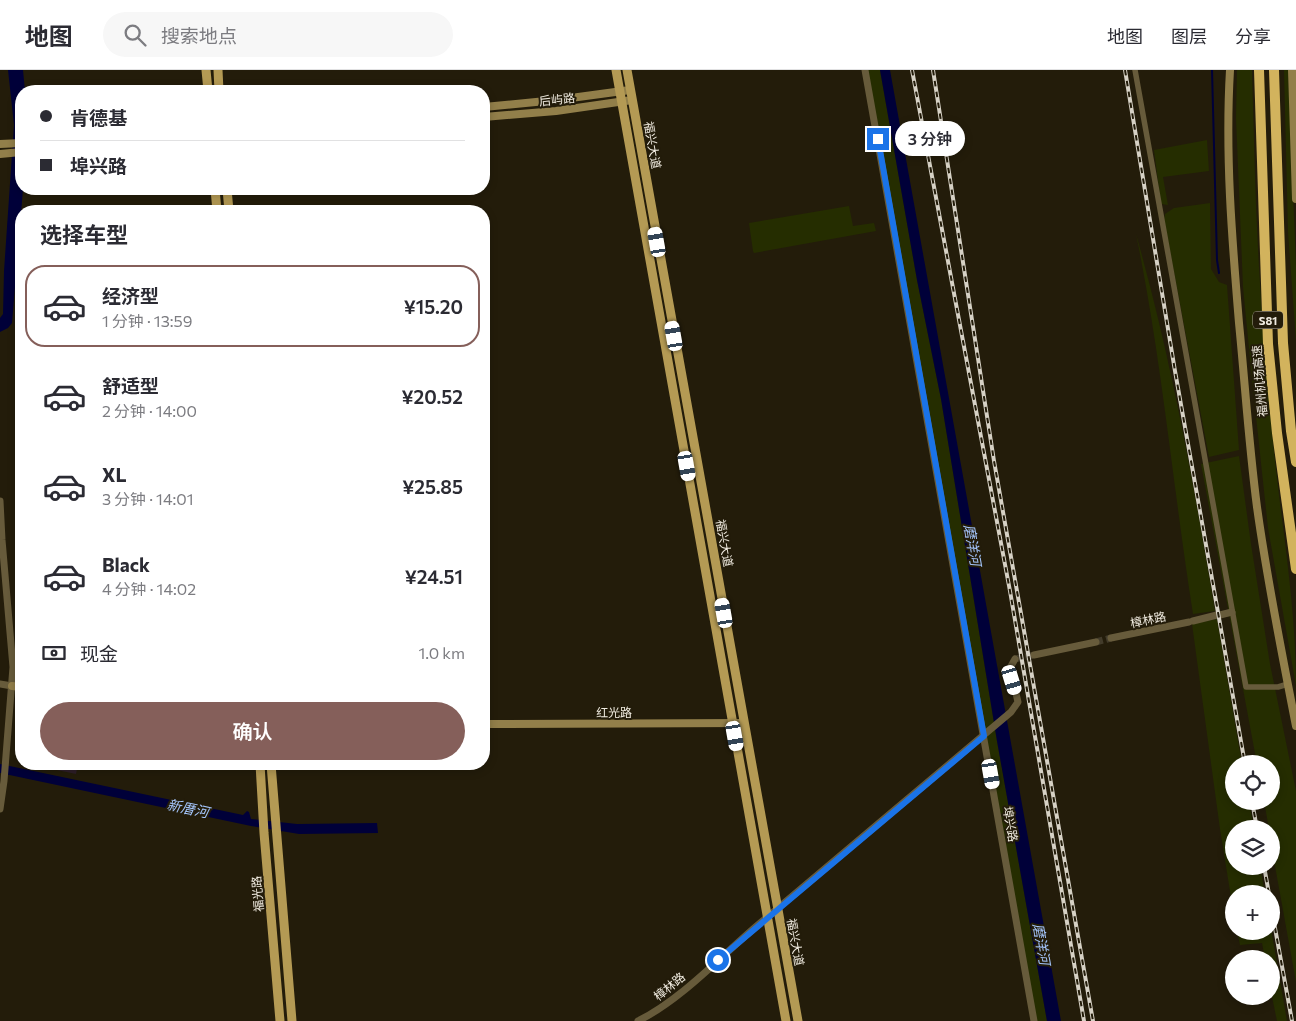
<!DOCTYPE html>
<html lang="zh">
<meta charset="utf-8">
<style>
:root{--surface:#fff;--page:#f7f7f7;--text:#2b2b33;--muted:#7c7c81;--line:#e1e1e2;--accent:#855f5a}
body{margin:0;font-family:Commissioner,"Noto Sans SC",sans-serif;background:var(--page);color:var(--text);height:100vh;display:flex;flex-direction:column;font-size:19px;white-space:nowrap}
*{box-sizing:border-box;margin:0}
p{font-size:16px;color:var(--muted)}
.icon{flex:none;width:28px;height:28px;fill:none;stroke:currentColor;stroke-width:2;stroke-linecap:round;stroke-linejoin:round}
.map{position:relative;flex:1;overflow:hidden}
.side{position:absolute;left:15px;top:135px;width:475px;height:565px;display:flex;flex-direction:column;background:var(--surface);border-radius:20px;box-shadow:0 2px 8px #0003}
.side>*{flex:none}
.banner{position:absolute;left:15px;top:15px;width:475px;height:110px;border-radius:20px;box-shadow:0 2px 8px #0003;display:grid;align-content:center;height:110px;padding:0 25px;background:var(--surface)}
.controls{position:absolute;left:1225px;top:685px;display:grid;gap:10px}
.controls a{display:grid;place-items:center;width:55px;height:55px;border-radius:50%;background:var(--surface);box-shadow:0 2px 8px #0003;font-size:25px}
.end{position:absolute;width:22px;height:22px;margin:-11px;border:6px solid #1a73e8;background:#fff;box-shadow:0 0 0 2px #fff}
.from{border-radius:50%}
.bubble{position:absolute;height:35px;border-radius:18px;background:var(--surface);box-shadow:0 2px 8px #0003;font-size:16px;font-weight:600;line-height:35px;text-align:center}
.car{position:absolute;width:15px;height:30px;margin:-15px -8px;border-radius:6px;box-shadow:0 0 4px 1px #0007;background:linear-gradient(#fff 24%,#345 0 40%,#fff 0 76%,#345 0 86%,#fff 0)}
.banner b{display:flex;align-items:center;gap:18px;height:48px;font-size:19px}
.banner b+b{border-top:1px solid var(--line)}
.banner i{width:12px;height:12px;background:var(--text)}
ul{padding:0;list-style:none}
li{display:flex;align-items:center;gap:15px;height:82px;margin:0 10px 8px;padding:0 15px;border:2px solid transparent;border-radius:20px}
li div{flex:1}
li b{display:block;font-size:19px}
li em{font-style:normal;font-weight:600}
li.on{border-color:var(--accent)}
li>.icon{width:45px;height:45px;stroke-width:1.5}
h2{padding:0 25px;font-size:22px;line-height:60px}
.pay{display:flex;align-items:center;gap:12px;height:55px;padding:0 25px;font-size:19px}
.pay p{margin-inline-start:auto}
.cta{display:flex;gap:10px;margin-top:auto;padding:10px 25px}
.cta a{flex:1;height:58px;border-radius:30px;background:var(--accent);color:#fff;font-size:20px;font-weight:600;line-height:58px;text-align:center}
header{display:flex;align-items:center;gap:30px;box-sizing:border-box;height:70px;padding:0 25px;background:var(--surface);border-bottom:1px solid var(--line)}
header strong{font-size:24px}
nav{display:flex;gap:28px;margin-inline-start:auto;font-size:18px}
.search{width:350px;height:45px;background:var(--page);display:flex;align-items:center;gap:12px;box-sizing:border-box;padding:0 18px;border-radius:28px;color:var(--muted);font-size:19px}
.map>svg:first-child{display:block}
</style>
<header>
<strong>地图</strong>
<div class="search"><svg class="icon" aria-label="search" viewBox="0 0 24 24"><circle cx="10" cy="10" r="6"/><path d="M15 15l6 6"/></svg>搜索地点</div>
<nav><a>地图</a><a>图层</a><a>分享</a></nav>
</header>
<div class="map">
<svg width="1296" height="951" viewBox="0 0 1296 951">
<rect width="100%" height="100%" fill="#231c0a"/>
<!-- industrial -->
<polygon fill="#2e1e28" points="28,694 78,694 76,704"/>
<!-- green -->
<g fill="#252d00">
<polygon points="866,0 880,0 917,210 941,329 997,671 1047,951 1036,951"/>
<path d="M1237 0H1252C1254 66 1255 131 1259 197 1262 255 1268 313 1273 371 1281 454 1296 532 1296 616L1268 458 1252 309 1243 217 1236 48Z"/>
<polygon points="1284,0 1288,0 1296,195 1296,271 1288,162"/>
<polygon points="1207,70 1209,101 1163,107 1168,135 1161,134 1154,80"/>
<polygon points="1210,133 1211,199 1219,212 1227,215 1239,380 1209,387 1164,149 1165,144 1174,138"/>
<polygon points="849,136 853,156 874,153 876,161 754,183 753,181 749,153"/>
<path d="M1136 164C1171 288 1194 414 1215 541L1193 544C1173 418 1162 290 1136 164Z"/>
<polygon points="1239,386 1251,474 1270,594 1296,721 1296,912 1271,774 1271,759 1269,759 1264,731 1271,731 1271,694 1257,694 1201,394"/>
<polygon points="1217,549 1242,694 1234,694 1234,731 1249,731 1254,759 1234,759 1234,796 1260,796 1265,824 1234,824 1234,846 1220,759 1192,554"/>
<polygon points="1271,859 1287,951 1277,951 1271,922 1271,889 1265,889 1262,873 1240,875 1237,861 1271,861"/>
</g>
<!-- water -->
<g fill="#000039">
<polygon points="8,0 23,0 25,21 21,21 21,119 23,119 12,253 8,258 0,262 0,248 3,244 4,201 14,55"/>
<polygon points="880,0 890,0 1061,951 1047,951 997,671 941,329 917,210"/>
<polygon points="0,694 243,745 247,741 249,742 251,749 297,754 377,753 378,763 299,764 251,756 0,703"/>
</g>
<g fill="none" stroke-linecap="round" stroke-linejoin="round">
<!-- stream -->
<polyline stroke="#000039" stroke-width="2" points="1212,0 1217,190 1219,203"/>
<!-- tertiary-tunnel -->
<g stroke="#423b2a" stroke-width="7" stroke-dasharray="7 3.5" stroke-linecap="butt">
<polyline points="1096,572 1111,568"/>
<polyline points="1015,589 1034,585"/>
</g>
<!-- minor -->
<polyline stroke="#675b3b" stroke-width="5.5" points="1135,0 1246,617 1278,617 1288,614"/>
<!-- tertiary -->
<g stroke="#675b3b" stroke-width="7">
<polyline points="865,0 1034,951"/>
<polyline points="0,431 2,470 13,597 4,711 0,739"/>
<polyline points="1220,545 1232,542"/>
<polyline points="1193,551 1217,545"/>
<polyline points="1111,568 1189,552"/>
<polyline points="1034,585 1096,572"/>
<polyline points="0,614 12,616"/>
<path d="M638 951C682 929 721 886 759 854 843 784 927 712 1011 642L1018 632 1010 598 1015 589"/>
</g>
<!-- secondary -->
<g stroke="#927f4a" stroke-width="8">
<path d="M1230 0C1225 84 1232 169 1239 253 1245 314 1249 376 1257 437 1267 510 1282 584 1296 656"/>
<polyline points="1292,0 1296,129"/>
<polyline points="484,37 556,30 630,20"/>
<polyline points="484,47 556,41 632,30"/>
<polyline points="0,74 21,73"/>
<polyline points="0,84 21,82"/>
<polyline points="12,616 21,617"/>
<polyline points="484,654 743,653"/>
</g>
<!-- primary -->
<g stroke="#b49a54" stroke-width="9">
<polyline points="206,0 208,21"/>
<polyline points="218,0 219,21"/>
<polyline points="616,0 786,951"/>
<polyline points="627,0 798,951"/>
<polyline points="215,119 217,141"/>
<polyline points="227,119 229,141"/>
<polyline points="260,694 264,763 280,951"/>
<polyline points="271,694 292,951"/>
</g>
<!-- motorway -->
<g stroke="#d2b35d" stroke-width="10">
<polyline points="1259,0 1268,274 1277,363 1296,499"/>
<polyline points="1274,0 1283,273 1291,361 1296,392"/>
</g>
<!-- rail casing -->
<g stroke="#d6d1c5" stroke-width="4">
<g id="rail">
<polyline points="912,0 1010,521 1084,951"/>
<polyline points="933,0 994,391 1093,951"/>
<polyline points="1125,0 1175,301 1245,694"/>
<polyline points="1252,731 1257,759"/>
<polyline points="1264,796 1269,824"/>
<polyline points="1271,836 1292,951"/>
</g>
</g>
<!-- rail -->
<use href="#rail" stroke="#231c0a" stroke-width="2" stroke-dasharray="5.5" stroke-linecap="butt"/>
</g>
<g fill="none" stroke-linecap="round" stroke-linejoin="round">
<!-- route -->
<polyline stroke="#1a73e8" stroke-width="6" points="718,890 984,666 878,69"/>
</g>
<g text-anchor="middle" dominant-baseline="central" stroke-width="4" stroke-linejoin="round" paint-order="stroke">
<!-- shield labels -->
<rect fill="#231c0a" stroke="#b2ada0" stroke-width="1" x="1253" y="241.5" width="30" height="17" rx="4"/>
<g font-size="11" font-weight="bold" fill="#f0ebe0">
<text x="1268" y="250">S81</text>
</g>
<!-- street labels -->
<g font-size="12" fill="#f0ebe0" stroke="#231c0a">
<text transform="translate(557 29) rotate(-6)">后屿路</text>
<text transform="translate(653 75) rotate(80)">福兴大道</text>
<text transform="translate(1259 311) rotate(-95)">福州机场高速</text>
<text transform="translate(725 473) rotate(80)">福兴大道</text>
<text transform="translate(1148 549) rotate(-12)">樟林路</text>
<text x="614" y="642">红光路</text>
<text transform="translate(1011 754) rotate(80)">埠兴路</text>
<text transform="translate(257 824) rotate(-95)">福光路</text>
<text transform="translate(796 872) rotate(80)">福兴大道</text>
<text transform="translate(669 916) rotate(-39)">樟林路</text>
</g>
<!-- water labels -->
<g font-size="14" font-style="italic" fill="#a4c5fb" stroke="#231c0a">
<text transform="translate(973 475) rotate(80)">磨洋河</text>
<text transform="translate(188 738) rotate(12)">新厝河</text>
<text transform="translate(1042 874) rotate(80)">磨洋河</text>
</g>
</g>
</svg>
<div class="controls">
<a><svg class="icon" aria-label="locate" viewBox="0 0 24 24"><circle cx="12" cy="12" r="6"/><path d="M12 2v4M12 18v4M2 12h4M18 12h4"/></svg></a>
<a><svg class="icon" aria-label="layers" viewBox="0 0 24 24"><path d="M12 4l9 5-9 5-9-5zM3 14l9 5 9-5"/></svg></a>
<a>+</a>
<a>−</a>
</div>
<i class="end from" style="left:718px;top:890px"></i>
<i class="end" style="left:878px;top:69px"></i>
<div class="bubble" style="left:895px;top:51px;width:70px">3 分钟</div>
<i class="car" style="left:657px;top:172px;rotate:350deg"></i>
<i class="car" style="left:674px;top:266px;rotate:350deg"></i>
<i class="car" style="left:687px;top:396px;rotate:170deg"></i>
<i class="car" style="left:724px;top:543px;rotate:350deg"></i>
<i class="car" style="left:1012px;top:610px;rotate:163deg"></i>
<i class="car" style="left:735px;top:666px;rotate:170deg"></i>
<i class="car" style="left:991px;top:704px;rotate:170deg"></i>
<div class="banner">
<b><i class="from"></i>肯德基</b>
<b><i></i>埠兴路</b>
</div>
<section class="side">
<h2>选择车型</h2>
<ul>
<li class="on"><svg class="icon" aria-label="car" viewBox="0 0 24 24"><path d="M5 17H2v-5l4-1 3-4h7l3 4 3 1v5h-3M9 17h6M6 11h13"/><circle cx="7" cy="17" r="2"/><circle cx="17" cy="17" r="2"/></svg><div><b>经济型</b><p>1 分钟 · 13:59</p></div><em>¥15.20</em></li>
<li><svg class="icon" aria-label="car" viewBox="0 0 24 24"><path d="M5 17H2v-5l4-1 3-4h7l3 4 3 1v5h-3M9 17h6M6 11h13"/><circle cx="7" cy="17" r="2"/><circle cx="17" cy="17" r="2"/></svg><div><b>舒适型</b><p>2 分钟 · 14:00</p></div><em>¥20.52</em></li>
<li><svg class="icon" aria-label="car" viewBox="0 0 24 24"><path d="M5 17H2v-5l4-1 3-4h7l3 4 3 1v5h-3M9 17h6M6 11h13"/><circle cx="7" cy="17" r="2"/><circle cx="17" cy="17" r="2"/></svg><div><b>XL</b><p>3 分钟 · 14:01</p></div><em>¥25.85</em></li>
<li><svg class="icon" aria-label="car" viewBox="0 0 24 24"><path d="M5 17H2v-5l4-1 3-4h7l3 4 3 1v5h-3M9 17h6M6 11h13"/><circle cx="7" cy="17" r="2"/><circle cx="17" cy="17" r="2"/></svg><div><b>Black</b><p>4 分钟 · 14:02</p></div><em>¥24.51</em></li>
</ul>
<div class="pay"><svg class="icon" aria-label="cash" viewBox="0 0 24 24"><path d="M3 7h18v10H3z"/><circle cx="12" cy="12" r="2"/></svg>现金<p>1.0 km</p></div>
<div class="cta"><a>确认</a></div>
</section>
</div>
